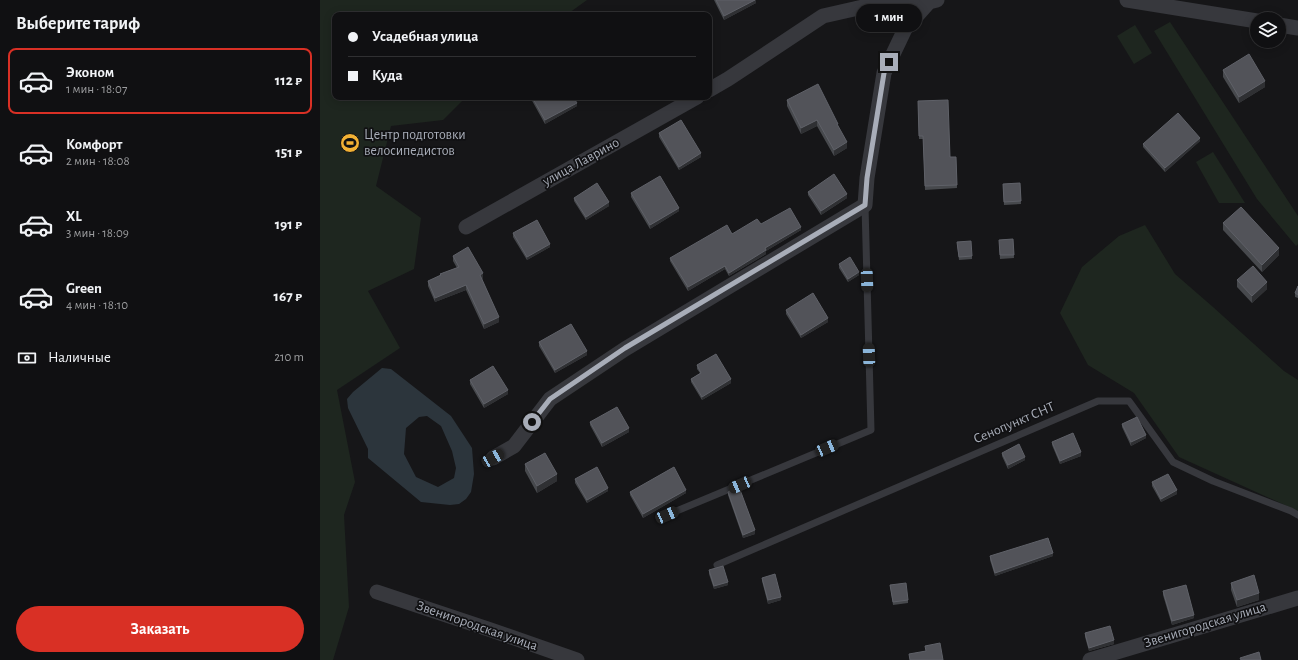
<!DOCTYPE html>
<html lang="ru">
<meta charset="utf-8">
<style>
:root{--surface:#101012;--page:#1e1e20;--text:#f1f3f6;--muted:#9c9d9f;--line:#303032;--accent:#d93025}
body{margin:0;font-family:"Alegreya Sans",sans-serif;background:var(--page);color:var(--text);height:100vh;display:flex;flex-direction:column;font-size:15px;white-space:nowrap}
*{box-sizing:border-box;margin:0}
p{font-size:13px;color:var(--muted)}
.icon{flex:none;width:22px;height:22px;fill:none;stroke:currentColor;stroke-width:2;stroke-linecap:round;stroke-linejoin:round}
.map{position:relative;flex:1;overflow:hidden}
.side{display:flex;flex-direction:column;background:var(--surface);width:320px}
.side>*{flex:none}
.hud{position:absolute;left:12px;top:12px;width:380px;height:88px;border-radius:8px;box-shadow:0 2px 10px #0003,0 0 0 1px var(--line);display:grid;align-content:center;height:88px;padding:0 16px;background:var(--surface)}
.buttons{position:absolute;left:930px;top:12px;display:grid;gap:8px}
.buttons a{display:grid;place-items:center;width:36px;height:36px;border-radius:50%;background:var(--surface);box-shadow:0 2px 10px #0003,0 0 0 1px var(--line);font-size:20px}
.end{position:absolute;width:18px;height:18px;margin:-9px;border:5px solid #a8adb8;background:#111;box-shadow:0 0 0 2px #111}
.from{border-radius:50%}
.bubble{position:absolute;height:28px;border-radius:14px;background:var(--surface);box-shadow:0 2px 10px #0003,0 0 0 1px var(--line);font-size:13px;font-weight:700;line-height:28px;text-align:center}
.car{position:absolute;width:12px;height:24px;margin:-12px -6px;border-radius:5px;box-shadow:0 0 3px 1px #0007;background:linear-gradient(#222 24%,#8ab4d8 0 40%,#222 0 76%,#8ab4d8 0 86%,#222 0)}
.hud b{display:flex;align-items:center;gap:14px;height:38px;font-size:15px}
.hud b+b{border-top:1px solid var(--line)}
.hud i{width:10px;height:10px;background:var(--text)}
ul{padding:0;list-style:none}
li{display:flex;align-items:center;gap:12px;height:66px;margin:0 8px 6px;padding:0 8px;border:2px solid transparent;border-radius:8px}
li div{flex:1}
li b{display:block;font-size:15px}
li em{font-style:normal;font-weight:700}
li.active{border-color:var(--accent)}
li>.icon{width:36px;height:36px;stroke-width:1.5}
h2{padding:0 16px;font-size:18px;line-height:48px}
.pay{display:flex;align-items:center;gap:10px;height:44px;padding:0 16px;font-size:15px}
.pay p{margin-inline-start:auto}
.cta{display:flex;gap:8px;margin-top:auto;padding:8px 16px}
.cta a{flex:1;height:46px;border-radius:24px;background:var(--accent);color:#fff;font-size:16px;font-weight:700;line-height:46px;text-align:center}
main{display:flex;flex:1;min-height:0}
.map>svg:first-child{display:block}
</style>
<main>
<section class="side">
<h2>Выберите тариф</h2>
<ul>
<li class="active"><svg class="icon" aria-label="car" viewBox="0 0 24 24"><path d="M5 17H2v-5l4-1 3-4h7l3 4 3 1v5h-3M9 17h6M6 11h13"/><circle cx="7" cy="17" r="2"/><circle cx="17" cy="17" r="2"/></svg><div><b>Эконом</b><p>1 мин · 18:07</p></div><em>112 ₽</em></li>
<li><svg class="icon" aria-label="car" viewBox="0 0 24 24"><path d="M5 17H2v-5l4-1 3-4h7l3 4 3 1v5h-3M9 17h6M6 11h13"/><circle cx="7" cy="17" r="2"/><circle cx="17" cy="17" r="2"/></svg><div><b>Комфорт</b><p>2 мин · 18:08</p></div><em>151 ₽</em></li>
<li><svg class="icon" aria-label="car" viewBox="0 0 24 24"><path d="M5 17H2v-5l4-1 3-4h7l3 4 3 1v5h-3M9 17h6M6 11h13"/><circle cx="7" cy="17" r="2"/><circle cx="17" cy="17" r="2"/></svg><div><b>XL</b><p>3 мин · 18:09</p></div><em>191 ₽</em></li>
<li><svg class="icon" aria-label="car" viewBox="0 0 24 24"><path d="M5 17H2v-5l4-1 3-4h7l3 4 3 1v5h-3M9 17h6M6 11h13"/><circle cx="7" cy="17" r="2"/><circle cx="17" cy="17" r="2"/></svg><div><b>Green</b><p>4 мин · 18:10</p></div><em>167 ₽</em></li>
</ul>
<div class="pay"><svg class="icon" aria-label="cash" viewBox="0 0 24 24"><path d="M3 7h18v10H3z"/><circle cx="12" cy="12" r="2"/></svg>Наличные<p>210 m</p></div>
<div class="cta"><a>Заказать</a></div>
</section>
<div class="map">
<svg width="978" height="660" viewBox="0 0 978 660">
<rect width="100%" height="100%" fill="#161618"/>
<!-- green -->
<g fill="#1e261f">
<polygon points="0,0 267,0 249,13 245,15 15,15 15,97 146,97 123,120 71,126 56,186 101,218 94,269 48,291 80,348 17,390 35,482 24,515 29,607 13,660 0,660"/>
<polygon points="850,22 978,216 978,244 976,246 937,199 834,31"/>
<polygon points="815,25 832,53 814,64 797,36"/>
<polygon points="893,152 925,203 899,203 876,162"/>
<polygon points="825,225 855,274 893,307 964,371 978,380 978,511 859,457 814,393 768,365 740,313 762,267 799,236"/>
</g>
<!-- water -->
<path fill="#2c353c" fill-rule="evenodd" d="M62 368 71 369 131 416 152 448 154 474 151 492 146 499 139 504 130 505 101 502 48 458V449L28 408 27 399 33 392ZM107 416 121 426 132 451 136 468 134 478 118 487 96 477 84 454 86 428 99 417Z"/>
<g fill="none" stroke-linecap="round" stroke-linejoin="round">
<!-- service -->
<g stroke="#37383d" stroke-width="7">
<polyline points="347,515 551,430 545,206"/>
<polyline points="397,565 778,401 809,401 853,462 893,481 971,511 978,515"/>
</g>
<!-- minor -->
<g stroke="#37383d" stroke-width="15">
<polyline points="807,0 937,21"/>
<polyline points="959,25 978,28"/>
<polyline points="389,90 408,79 503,16 543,7 609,2"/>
<polyline points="146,227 377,97"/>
<polyline points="173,458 194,446 230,399 305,349 545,205 547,178 564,73 585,29 609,2 617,0"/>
<polyline points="57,592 171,630 257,660"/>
<polyline points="770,660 978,598"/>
</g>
</g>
<!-- wall -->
<g fill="#47494d">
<polygon points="394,0 436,0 436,3 404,20"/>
<polygon points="903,70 945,87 919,103 903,77"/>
<polygon points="210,97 253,97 257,106 225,124"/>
<polygon points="467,100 518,127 527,148 514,156 497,126 481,134 467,106"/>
<polygon points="598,101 630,157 636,157 637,188 605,190 603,139 599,139"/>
<polygon points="339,133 381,157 359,170 339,137"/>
<polygon points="880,141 845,172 823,147 823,144"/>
<polygon points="700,183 701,204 684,205 683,184"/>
<polygon points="488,192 527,198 501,215 488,195"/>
<polygon points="311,193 359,211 330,229 311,197"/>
<polygon points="254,198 289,206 266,220 254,201"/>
<polygon points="903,223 959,255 942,272 903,230"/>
<polygon points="441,224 481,230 446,251 446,254 409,276 405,269 368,291 350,261 350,258 412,234"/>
<polygon points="193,233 230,247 207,260 193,237"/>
<polygon points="693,239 694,258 680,259 679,240"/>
<polygon points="637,245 652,256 652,259 639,260"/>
<polygon points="133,256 163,278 162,279 179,322 164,329 146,290 115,302 108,286 108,281 120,276 120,274 137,268 133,261"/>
<polygon points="519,264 539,275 528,282 519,268"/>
<polygon points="917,280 947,289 932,303 917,287"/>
<polygon points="978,286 978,298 975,297 975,293"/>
<polygon points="466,310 508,322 481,338 466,314"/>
<polygon points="219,342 267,355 235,373 219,346"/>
<polygon points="377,365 411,383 382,400 371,382 371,379 380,373 377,369"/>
<polygon points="150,380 188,394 164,408 150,384"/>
<polygon points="270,422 309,432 282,447 270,425"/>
<polygon points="802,424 826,438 811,446 802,427"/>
<polygon points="732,442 761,456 740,464 732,445"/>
<polygon points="682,453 705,460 688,469 682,456"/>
<polygon points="205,464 237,481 217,493 205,471"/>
<polygon points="255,479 288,491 267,503 255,483"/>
<polygon points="832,482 857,494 841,502 832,486"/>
<polygon points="310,492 366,493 323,518 310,495"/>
<polygon points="408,492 435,534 423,538 408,495"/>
<polygon points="670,556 733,556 675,576 670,560"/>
<polygon points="389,570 408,585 394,589 389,574"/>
<polygon points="442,578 461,600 448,604 442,581"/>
<polygon points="911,583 939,600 917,607 911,590"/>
<polygon points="570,585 588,600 588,603 573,605"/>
<polygon points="843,591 874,618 852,625 843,595"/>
<polygon points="765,633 794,644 769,651 765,637"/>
</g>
<!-- shaded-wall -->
<g fill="#2f3033">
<polygon points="435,0 436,0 436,3 404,20 404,16"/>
<polygon points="945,81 945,87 919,103 919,97"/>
<polygon points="257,103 257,106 225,124 225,120"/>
<polygon points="497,120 497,126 481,134 481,128"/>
<polygon points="880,138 880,141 845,172 845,168"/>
<polygon points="527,142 527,148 514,156 514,150"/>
<polygon points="381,153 381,157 359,170 359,167"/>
<polygon points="527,194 527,198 501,215 501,211"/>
<polygon points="289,202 289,206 266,220 266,217"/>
<polygon points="359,208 359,211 330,229 330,225"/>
<polygon points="481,227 481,230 446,251 446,254 409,276 409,273 445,248"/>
<polygon points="230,244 230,247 207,260 207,257"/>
<polygon points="959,248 959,255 942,272 942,265"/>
<polygon points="405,266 405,269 368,291 368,287"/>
<polygon points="539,272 539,275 528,282 528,279"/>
<polygon points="163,273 163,278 160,280 160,275"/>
<polygon points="947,282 947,289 932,303 932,296"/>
<polygon points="146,285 146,290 115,302 115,298"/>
<polygon points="179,317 179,322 164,329 164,324"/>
<polygon points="508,318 508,322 481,338 481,335"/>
<polygon points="267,351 267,355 235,373 235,370"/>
<polygon points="411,379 411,383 382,400 382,397"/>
<polygon points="188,390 188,394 164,408 164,404"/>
<polygon points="309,428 309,432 282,447 282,443"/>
<polygon points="826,435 826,438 811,446 811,442"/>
<polygon points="761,452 761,456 740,464 740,461"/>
<polygon points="705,457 705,460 688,469 688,465"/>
<polygon points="237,474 237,481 217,493 217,486"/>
<polygon points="288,488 288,491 267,503 267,500"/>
<polygon points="366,490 366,493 323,518 323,514"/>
<polygon points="857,490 857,494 841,502 841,499"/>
<polygon points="435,530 435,534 423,538 423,535"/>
<polygon points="733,553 733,556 675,576 675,573"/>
<polygon points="408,582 408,585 394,589 394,586"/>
<polygon points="939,593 939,600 917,607 917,600"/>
<polygon points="461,597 461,600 448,604 448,600"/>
<polygon points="874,615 874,618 852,625 852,621"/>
<polygon points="794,640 794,644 769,651 769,648"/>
</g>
<!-- building -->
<g fill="#525359" stroke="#5f6168">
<polygon points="396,0 435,0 404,16"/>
<polygon points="929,54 945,81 919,97 903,70"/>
<polygon points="498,84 518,124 517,124 527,142 514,150 497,120 481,128 467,100"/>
<polygon points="212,97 253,97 257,103 225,120"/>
<polygon points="628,100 630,157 636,157 637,185 605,186 603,136 599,136 598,101"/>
<polygon points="858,113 880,138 845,168 823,144"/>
<polygon points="361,120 381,153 359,167 339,133"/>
<polygon points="514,174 527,194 501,211 488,192"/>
<polygon points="340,176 359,208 330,225 311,193"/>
<polygon points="277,183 289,202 266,217 254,198"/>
<polygon points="700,183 701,201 684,202 683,184"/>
<polygon points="921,207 959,248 942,265 903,223"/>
<polygon points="470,208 481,227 445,248 446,250 409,273 405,266 368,287 350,258 407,225 412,234 437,219 441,224"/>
<polygon points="217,220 230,244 207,257 193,233"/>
<polygon points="693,239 694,255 680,255 679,240"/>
<polygon points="651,241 652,256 639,257 637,242"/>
<polygon points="148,247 163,273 160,275 179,317 164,324 146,285 115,298 108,281 121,275 120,274 139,267 133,256"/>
<polygon points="530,257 539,272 528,279 519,264"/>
<polygon points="933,266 947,282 932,296 917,280"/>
<polygon points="978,286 978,295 975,293"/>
<polygon points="493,293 508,318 481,335 466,310"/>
<polygon points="251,324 267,351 235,370 219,342"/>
<polygon points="396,354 411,379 382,397 371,379 381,373 377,365"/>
<polygon points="173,366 188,390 164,404 150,380"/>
<polygon points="297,407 309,428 282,443 270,422"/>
<polygon points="817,417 826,435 811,442 802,424"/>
<polygon points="753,433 761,452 740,461 732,442"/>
<polygon points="699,444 705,457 688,465 682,453"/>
<polygon points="225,453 237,474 217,486 205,464"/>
<polygon points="277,467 288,488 267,500 255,479"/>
<polygon points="354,467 366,490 323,514 310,492"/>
<polygon points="848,474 857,490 841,499 832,482"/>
<polygon points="419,487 435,530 423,535 408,492"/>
<polygon points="728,538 733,553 675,573 670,556"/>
<polygon points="403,566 408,582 394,586 389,570"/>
<polygon points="455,574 461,597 448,600 442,578"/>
<polygon points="934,575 939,593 917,600 911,583"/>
<polygon points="586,583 588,600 573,602 570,585"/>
<polygon points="866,585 874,615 852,621 843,591"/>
<polygon points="790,626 794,640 769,648 765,633"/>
<polygon points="620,643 623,660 590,660 589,654 606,651 605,646"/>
<polygon points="939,652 941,660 921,660 920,658"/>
</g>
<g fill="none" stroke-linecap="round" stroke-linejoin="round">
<!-- route -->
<polyline stroke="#a8adb8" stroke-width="5" points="212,422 230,399 305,348 545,205 547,178 564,73 569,62"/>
</g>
<!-- icons -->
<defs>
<g id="stadium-disc" transform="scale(1)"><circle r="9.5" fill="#f2b134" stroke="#111113"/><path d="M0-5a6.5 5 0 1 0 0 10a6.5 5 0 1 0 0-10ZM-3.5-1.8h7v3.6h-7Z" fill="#111"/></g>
</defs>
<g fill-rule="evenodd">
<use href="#stadium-disc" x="30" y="143"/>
</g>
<g text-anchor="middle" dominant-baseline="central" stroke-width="3.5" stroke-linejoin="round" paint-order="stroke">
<!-- poi labels -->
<g font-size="14" fill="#a8adb8" stroke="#111113" text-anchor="start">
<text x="44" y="135">Центр подготовки<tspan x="44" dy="16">велосипедистов</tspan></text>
</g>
<!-- street labels -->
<g font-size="14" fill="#a8adb8" stroke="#111113">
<text transform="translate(261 162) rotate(-29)">улица Лаврино</text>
<text transform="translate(694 423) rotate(-23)">Сенопункт СНТ</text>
<text transform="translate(885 625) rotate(-17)">Звенигородская улица</text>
<text transform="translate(157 626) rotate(19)">Звенигородская улица</text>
</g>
</g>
</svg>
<div class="buttons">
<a><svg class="icon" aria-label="layers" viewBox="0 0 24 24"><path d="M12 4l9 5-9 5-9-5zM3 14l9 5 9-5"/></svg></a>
</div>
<i class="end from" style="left:212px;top:422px"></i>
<i class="end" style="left:569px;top:62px"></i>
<div class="bubble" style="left:536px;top:4px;width:66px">1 мин</div>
<i class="car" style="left:547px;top:280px;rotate:178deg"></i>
<i class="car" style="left:549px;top:355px;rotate:358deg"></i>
<i class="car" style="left:507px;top:448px;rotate:67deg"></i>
<i class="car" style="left:173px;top:458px;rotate:60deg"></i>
<i class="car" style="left:420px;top:485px;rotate:247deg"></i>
<i class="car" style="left:347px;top:515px;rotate:67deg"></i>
<div class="hud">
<b><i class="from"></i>Усадебная улица</b>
<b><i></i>Куда</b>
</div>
</div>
</main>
